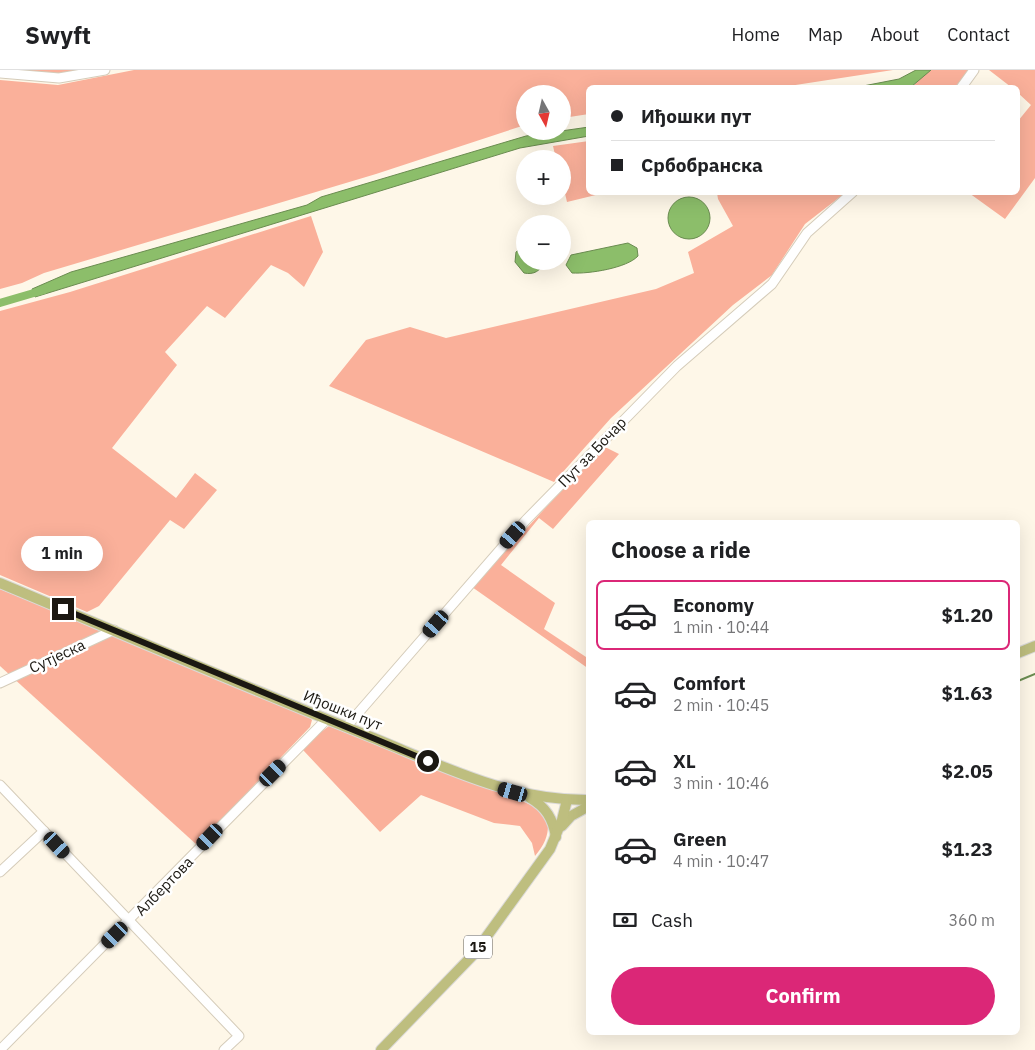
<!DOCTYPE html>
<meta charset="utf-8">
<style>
:root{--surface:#fff;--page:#f2f2f2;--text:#202124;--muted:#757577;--line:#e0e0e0;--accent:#db2777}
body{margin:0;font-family:"IBM Plex Sans",sans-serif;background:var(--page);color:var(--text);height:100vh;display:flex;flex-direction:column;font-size:19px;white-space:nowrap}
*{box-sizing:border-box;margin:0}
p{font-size:16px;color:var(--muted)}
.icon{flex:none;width:28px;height:28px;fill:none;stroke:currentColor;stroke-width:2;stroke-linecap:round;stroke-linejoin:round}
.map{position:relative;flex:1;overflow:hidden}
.details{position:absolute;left:586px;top:450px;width:434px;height:515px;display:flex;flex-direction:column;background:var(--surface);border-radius:8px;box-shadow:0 5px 20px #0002}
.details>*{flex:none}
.hud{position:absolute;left:586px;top:15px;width:434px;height:110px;border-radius:8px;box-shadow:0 5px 20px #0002;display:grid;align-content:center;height:110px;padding:0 25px;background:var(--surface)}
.needle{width:32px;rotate:172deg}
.fabs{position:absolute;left:516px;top:15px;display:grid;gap:10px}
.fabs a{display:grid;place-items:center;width:55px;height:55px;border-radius:50%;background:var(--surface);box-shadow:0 5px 20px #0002;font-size:25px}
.end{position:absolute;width:22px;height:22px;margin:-11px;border:6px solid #1b1812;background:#fff;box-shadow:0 0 0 2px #fff}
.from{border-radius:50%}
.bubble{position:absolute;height:35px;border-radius:18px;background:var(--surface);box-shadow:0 5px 20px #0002;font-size:16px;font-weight:700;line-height:35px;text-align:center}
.car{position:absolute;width:15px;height:30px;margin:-15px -8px;border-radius:6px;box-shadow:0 0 4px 1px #0007;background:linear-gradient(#222 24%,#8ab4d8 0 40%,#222 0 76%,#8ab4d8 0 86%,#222 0)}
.hud b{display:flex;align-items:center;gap:18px;height:48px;font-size:19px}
.hud b+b{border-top:1px solid var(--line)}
.hud i{width:12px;height:12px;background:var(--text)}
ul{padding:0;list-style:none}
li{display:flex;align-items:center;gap:15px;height:70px;margin:0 10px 8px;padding:0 15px;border:2px solid transparent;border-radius:8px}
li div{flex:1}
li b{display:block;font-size:19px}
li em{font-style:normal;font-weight:700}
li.current{border-color:var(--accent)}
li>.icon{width:45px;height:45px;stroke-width:1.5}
h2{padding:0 25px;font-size:22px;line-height:60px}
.pay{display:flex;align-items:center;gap:12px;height:55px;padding:0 25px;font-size:19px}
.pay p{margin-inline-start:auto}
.action{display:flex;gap:10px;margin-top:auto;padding:10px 25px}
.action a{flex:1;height:58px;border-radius:30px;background:var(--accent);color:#fff;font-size:20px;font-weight:700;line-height:58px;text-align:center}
header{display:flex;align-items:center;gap:30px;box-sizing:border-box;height:70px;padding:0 25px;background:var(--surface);border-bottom:1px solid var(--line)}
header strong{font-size:24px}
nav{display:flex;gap:28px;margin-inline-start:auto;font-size:18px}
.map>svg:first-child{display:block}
</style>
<header>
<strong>Swyft</strong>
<nav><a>Home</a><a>Map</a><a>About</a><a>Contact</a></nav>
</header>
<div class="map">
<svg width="1035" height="980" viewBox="0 0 1035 980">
<rect width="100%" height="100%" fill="#fef7e8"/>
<!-- green -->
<g fill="#fab09a">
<polygon points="8,0 92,0 60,5"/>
<polygon points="134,0 893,0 776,18 589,18 589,44 563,48 562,24 525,24 525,55 376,104 44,203 22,213 0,219 0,10 58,15"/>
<polygon points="929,0 970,0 955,17 911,18"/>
<polygon points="989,0 1035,0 1035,108 1005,149 969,123 1018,122 1018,51 1031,35 1018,23 1018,18 1011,17"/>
<polygon points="589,71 589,122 604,123 567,132 563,115 562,89 556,89 553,76"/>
<polygon points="717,123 845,123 805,154 772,205 733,235 611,348 554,412 329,316 366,270 410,257 446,268 656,219 694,203 688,182 733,156 718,129"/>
<polygon points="311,146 323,182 304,217 288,203 271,195 225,248 207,236 165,282 177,295 112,378 176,428 195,403 217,420 184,459 170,450 99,536 87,542 0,505 0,241 70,222"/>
<polygon points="603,376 619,384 553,459 539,448 501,495 555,533 544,559 589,589 589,599 472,517"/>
<polygon points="0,519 307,645 312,650 310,657 197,775 0,596"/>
<path d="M329 656 534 736 548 749C549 765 545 774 535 786L532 773 520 756 494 753 421 725 380 762 303 680 309 671Z"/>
</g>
<!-- water -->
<g fill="#8cbe6a" stroke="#6a8c50">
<polygon points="916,0 931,0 911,17 858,17 899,9"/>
<polygon points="589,57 589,66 520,78 35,227 32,219 71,202 307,135 321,127 526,66"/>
<circle cx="689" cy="148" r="21"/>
<path d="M628 173 637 178 638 186C627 198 589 204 572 203L566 195 571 185Z"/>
<path d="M525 175V191H544C541 201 534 205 524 203L515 192 516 182Z"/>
</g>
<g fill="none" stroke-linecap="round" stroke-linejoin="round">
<!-- stream -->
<polyline stroke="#6a8c50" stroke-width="2" points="1018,611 1035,604"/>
<!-- canal -->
<polyline stroke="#8cbe6a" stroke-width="8" points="0,233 44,220"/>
<!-- minor casing -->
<g stroke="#d5ccba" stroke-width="11">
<g id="minor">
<polyline points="0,3 59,8 105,0"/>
<polyline points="961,18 974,0"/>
<polyline points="0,613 114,560"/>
<polyline points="346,657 526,450 677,296 772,214 807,163 853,122"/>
<polyline points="0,715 239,966 224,980"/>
<polyline points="0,802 44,761"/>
<polyline points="0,980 326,650"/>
</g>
</g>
<!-- major casing -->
<g stroke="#dbdad9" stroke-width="12">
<g id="major">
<path d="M0 513C122 564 243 616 366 665 439 694 508 731 589 730"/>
<polyline points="1018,583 1035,576"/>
<path d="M530 728C546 737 553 749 556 767"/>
<polyline points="562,756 571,746 589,736"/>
<polyline points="381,980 474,884 550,779 562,750 567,730"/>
</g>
</g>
<!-- minor -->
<use href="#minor" stroke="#fff" stroke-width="9"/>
<!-- major -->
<use href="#major" stroke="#bebe7f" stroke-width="10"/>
</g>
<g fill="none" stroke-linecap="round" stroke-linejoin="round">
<!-- route -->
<polyline stroke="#1b1812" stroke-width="6" points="63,539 428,691"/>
</g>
<g text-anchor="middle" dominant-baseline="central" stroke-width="5" stroke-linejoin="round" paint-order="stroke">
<!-- shield labels -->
<rect fill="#fff" stroke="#5f5d59" stroke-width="1" x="464" y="865.5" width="28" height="23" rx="4"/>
<g font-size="14" font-weight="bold" fill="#1b1812">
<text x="478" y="877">15</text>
</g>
<!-- street labels -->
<g font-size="15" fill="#1b1812" stroke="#fff">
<text transform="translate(592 382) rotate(-46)">Пут за Бочар</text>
<text transform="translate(57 586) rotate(-25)">Сутјеска</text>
<text transform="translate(343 640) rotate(22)">Иђошки пут</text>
<text transform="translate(164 816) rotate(-46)">Албертова</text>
</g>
</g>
</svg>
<div class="fabs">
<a><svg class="needle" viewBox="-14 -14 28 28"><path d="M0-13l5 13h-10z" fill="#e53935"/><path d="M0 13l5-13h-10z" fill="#757577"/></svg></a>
<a>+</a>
<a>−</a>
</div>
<i class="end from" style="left:428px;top:691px"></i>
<i class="end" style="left:63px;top:539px"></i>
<div class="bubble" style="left:21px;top:466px;width:82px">1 min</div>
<i class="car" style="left:513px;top:465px;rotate:221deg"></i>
<i class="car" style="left:436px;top:554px;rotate:221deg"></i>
<i class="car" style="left:273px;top:703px;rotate:45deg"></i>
<i class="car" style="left:513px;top:722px;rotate:286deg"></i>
<i class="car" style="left:210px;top:767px;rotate:224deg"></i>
<i class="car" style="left:57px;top:775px;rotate:137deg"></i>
<i class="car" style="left:115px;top:865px;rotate:225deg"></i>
<div class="hud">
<b><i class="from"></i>Иђошки пут</b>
<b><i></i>Србобранска</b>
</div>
<section class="details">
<h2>Choose a ride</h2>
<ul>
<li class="current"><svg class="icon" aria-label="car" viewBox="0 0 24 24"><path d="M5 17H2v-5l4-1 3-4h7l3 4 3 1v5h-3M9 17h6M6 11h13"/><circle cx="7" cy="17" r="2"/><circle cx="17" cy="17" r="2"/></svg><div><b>Economy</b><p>1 min · 10:44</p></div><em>$1.20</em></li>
<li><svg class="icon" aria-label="car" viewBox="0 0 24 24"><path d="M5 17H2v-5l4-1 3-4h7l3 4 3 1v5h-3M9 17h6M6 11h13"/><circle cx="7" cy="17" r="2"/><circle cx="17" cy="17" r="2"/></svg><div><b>Comfort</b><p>2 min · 10:45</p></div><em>$1.63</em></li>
<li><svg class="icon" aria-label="car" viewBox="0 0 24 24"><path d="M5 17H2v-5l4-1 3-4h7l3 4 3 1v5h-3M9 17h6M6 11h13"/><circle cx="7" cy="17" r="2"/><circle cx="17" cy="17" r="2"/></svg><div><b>XL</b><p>3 min · 10:46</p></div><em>$2.05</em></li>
<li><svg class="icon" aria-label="car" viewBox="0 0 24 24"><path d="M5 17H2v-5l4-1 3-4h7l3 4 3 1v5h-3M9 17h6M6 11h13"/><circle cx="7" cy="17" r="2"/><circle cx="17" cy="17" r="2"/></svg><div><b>Green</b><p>4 min · 10:47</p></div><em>$1.23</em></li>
</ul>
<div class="pay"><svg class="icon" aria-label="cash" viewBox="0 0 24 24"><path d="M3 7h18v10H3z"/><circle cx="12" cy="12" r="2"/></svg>Cash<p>360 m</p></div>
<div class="action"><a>Confirm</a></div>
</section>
</div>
